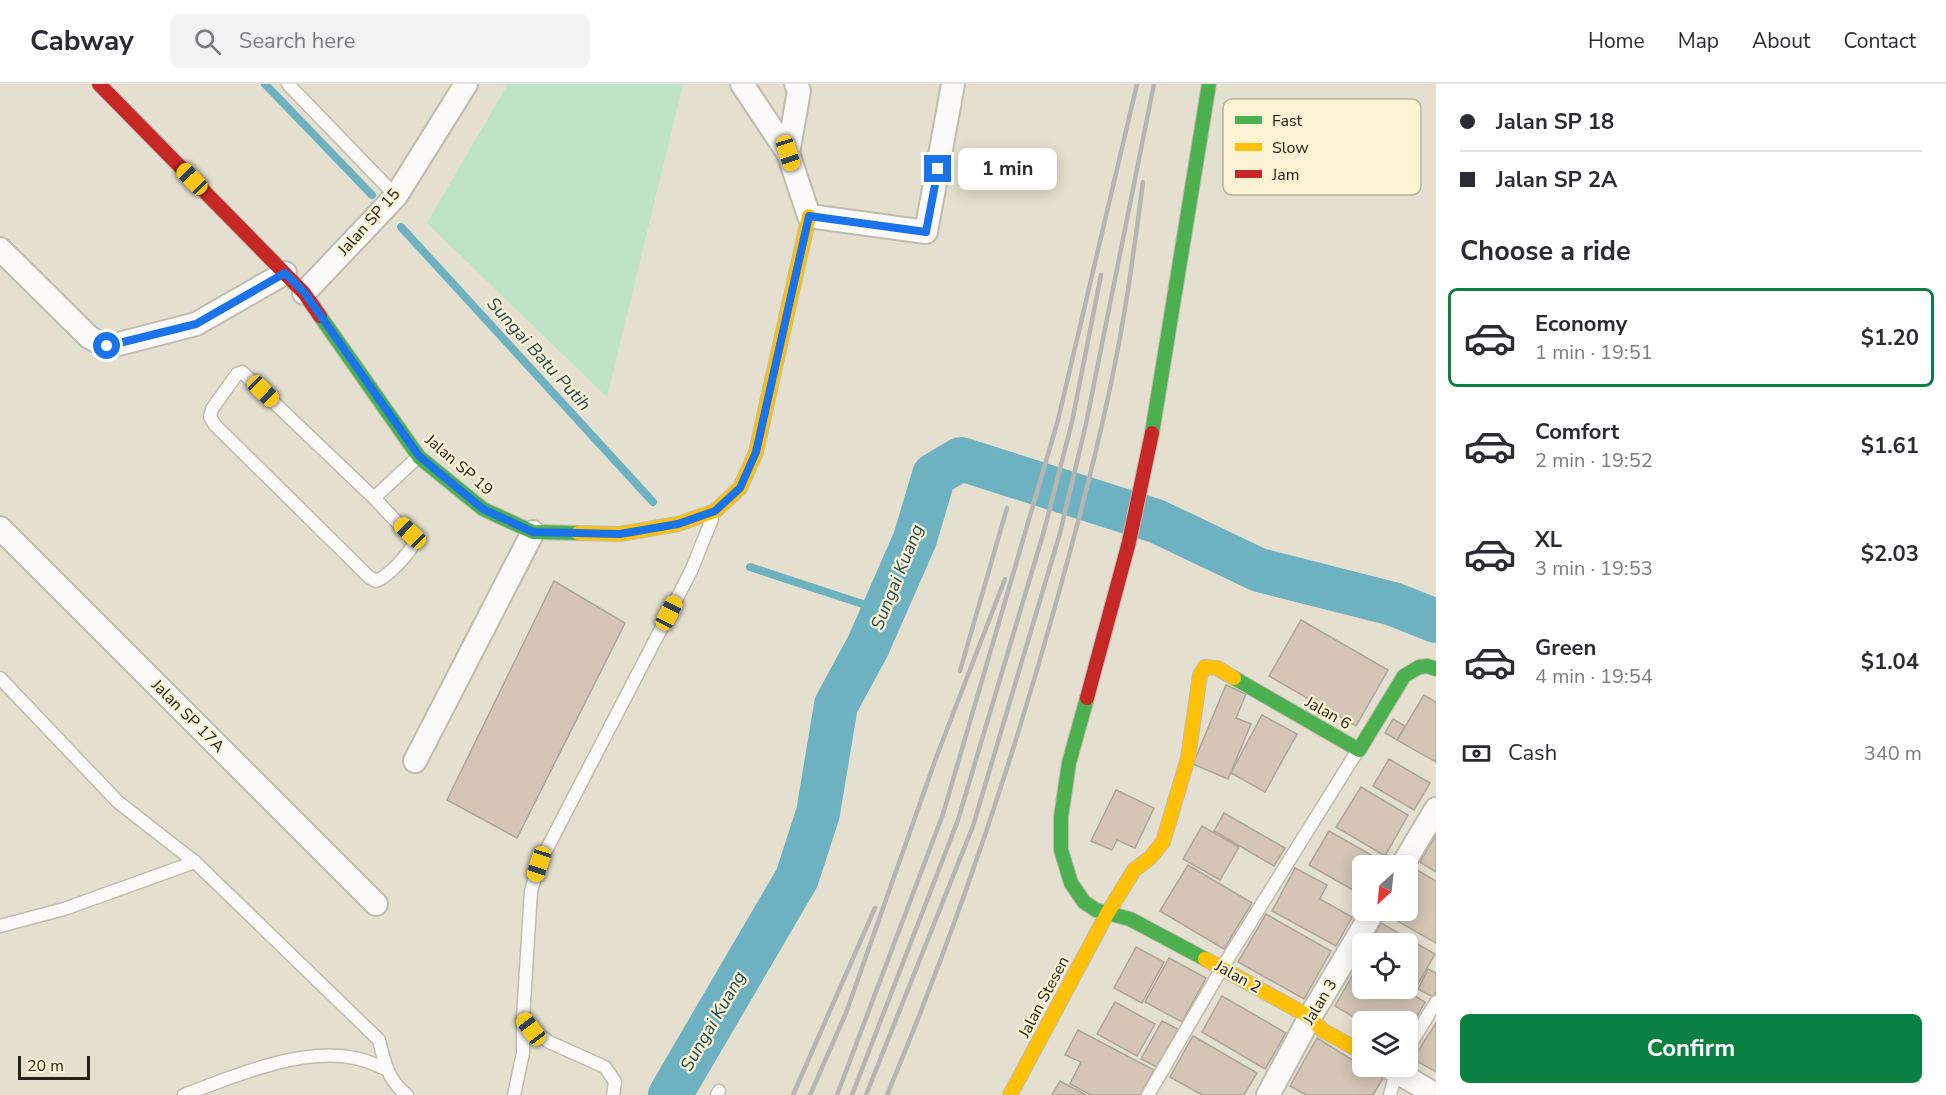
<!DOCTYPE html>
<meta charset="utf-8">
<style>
:root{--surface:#fff;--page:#f2f2f3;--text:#2b2b33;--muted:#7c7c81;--line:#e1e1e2;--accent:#0b8043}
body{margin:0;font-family:"Nunito Sans",sans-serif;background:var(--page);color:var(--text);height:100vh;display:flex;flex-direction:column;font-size:22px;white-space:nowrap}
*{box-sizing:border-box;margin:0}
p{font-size:20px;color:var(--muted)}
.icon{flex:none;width:33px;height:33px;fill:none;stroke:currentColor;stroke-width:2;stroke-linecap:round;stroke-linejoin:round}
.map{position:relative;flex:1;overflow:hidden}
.drawer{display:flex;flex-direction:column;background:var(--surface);width:510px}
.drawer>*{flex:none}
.banner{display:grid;align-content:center;height:132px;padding:0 24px;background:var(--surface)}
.needle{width:39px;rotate:207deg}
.controls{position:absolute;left:1352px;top:771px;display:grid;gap:12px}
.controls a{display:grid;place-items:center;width:66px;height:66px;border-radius:9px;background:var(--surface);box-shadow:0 3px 15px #0003;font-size:30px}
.scale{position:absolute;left:18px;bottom:15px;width:72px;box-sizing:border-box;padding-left:6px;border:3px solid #242116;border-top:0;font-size:16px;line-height:21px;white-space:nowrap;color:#242116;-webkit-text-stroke:4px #faf2d2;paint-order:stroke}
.end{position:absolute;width:27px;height:27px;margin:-14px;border:8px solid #1a73e8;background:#fff;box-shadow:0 0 0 3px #fff}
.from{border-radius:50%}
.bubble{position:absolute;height:42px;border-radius:9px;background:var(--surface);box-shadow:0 3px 15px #0003;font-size:20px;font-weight:700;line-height:42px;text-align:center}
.car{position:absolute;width:18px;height:36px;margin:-18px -9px;border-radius:8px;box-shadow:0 0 4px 2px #0007;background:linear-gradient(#f5c518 24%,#345 0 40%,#f5c518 0 76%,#345 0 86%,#f5c518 0)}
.banner b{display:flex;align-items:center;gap:21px;height:57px;font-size:22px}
.banner b+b{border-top:2px solid var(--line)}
.banner i{width:15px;height:15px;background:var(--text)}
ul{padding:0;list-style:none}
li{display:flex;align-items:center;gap:18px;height:99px;margin:0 12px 9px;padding:0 12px;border:3px solid transparent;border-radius:9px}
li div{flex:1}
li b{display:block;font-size:22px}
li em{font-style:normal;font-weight:700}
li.on{border-color:var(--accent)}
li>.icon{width:54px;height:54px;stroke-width:1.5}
h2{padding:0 24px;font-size:27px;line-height:72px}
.pay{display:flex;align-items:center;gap:15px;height:66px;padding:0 24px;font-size:22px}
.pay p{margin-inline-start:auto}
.action{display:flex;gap:12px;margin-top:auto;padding:12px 24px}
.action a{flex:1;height:69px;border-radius:9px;background:var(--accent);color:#fff;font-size:24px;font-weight:700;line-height:69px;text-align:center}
header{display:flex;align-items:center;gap:36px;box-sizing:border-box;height:84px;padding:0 30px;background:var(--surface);border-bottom:2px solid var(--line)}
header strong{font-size:28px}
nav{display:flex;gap:33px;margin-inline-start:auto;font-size:21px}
.search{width:420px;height:54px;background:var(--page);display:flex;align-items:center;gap:15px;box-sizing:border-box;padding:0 21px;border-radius:9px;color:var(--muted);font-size:22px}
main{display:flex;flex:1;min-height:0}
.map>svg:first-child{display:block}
</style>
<header>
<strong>Cabway</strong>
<div class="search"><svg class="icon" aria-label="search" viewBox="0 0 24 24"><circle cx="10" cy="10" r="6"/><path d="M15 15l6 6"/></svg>Search here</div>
<nav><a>Home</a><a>Map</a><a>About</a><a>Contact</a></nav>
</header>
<main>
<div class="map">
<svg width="1436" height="1011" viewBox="0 0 1436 1011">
<rect width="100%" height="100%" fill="#e4dfce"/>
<!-- green -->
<polygon fill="#bee3c7" points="508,0 683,0 607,313 427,139"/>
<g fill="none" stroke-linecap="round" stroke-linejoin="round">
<!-- stream -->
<g stroke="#6eb2c1" stroke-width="8">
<polyline points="265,0 372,111"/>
<polyline points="401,143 653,418"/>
<polyline points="750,483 884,527"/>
</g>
<!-- river -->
<polyline stroke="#6eb2c1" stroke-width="44" points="670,1011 797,794 818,729 836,621 868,562 915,455 934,391 961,375 1156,437 1259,486 1393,520 1436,537"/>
</g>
<!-- building -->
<g fill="#d4c5b4" stroke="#ada59a" stroke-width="1.5">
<polygon points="554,497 625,539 517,754 447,716"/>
<polygon points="1301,536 1388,586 1356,642 1269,592"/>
<polygon points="1226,601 1246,610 1236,634 1251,640 1228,695 1193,680"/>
<polygon points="1424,611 1436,618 1436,678 1397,656"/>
<polygon points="1262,631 1297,650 1265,708 1231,689"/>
<polygon points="1393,635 1405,642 1397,656 1385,649"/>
<polygon points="1389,675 1430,699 1414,726 1373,702"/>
<polygon points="1361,703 1408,731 1385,772 1336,743"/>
<polygon points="1116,706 1154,724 1135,764 1117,756 1112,766 1091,757"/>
<polygon points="1224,729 1285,764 1274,782 1214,747"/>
<polygon points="1202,742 1239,763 1220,796 1183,775"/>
<polygon points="1329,747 1380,776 1376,782 1362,782 1362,807 1360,810 1309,781"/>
<polygon points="1436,751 1436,788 1420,778"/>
<polygon points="1188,781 1252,819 1224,865 1160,827"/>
<polygon points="1295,784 1327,801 1320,815 1352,833 1336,862 1272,827"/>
<polygon points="1417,786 1436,797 1436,859 1390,833 1393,826 1407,826 1407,803"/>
<polygon points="1266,830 1331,867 1304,915 1238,878"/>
<polygon points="1381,839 1435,870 1414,907 1407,903 1407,860 1370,860"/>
<polygon points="1136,863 1164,878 1142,919 1114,904"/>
<polygon points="1169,874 1206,894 1182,938 1145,918"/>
<polygon points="1359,880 1362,882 1362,904 1401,904 1425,918 1407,951 1407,938 1362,938 1335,922"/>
<polygon points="1428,885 1436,889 1436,908 1433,913 1418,905"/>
<polygon points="1222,912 1286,949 1265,985 1202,948"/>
<polygon points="1115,918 1155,940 1137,972 1097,950"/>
<polygon points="1162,937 1178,945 1157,983 1141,975"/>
<polygon points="1436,939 1436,988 1413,975"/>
<polygon points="1078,946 1154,986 1140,1011 1091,1011 1070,1000 1081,978 1065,971"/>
<polygon points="1193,952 1257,989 1244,1011 1202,1011 1170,993"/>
<polygon points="1317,954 1362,982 1369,982 1385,991 1373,1011 1306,1011 1290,1002"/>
<polygon points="1060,997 1086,1011 1052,1011"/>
</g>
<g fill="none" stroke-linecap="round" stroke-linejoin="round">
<!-- lane casing -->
<g stroke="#bfbbad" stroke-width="15">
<g id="lane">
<polyline points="288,0 396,112"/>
<path d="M242 288 374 414 415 457C410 469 389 492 376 497L369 493 215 341 210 333 212 325 237 290Z"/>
<polyline points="374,414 418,373"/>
<path d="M0 594 118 718 195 778 379 956C384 977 388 997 407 1011"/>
<polyline points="0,842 64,825 195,778"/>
<polyline points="523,934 531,945 549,958 605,983 615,998 613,1011"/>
<polyline points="1407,966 1436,918"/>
<path d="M184 1011C234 992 301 963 355 974 366 976 376 981 386 985"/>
<polyline points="514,1011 523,969 523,934 531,807 539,780 691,487 712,435"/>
<polyline points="717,1011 719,1007"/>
<polyline points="1148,1011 1222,884 1358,666"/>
<polyline points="1390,1011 1397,983"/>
</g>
</g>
<!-- street casing -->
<g stroke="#bfbbad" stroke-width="26">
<g id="street">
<polyline points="742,0 788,69 809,132 926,148 953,0"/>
<polyline points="788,69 799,7 796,0"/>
<polyline points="0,165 89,253 107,263 196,240 285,189"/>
<polyline points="304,209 396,112 466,0"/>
<polyline points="0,444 376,820"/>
<polyline points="415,677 533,448"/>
<polyline points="1402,782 1436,725"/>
<polyline points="1387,982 1436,1011"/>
<polyline points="1268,1011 1310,933 1374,826"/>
</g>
</g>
<!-- fast casing -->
<g stroke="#bfbbad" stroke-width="16">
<g id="fast">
<polyline points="320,232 419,373 483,425 533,448 578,449"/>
<polyline points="1152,349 1209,0"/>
<polyline points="1234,594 1359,666 1404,592 1419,583 1427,582 1436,585"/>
<polyline points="1087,614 1069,679 1061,733 1061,766 1071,799 1084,818 1096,826 1130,835 1205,875"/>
</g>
</g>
<!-- slow casing -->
<g stroke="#bfbbad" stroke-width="16">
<g id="slow">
<polyline points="578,449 620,450 678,440 715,427 740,404 756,368 809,132"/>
<polyline points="1205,875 1310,933 1322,946 1362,968"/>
<polyline points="1010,1011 1107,830 1134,786 1150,774 1163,758 1188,674 1200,591 1205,583 1217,584 1234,594"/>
</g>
</g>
<!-- jam casing -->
<g stroke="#bfbbad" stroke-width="16">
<g id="jam">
<polyline points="99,0 304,209 320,232"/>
<polyline points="1087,614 1129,458 1152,349"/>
</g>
</g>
<!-- lane -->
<use href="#lane" stroke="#fbfaf8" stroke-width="12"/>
<!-- street -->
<use href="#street" stroke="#fbfaf8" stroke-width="22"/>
<!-- fast -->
<use href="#fast" stroke="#4caf50" stroke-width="14"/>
<!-- slow -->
<use href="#slow" stroke="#ffc107" stroke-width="14"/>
<!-- jam -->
<use href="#jam" stroke="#c62828" stroke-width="14"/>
<!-- rail -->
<g stroke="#b7b5b1" stroke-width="4.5">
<polyline points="960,587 1007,424"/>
<polyline points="793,1011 875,824"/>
<polyline points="810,1011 846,929 936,674 1005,495"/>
<polyline points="837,1011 943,730 1058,336 1137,0"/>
<polyline points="852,1011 958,736 1044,447 1072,338 1101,191"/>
<polyline points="866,1011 973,742 1060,449 1086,340 1154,0"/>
<path d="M887 1011C954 851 1010 686 1056 519 1084 418 1111 315 1127 212 1133 174 1138 136 1143 98"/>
</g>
</g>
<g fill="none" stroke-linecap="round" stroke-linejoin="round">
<!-- route -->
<polyline stroke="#1a73e8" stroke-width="8" points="107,262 196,240 285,189 304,208 419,372 483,425 533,448 620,450 678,440 715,427 740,404 756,368 809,132 926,148 938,85"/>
</g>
<g text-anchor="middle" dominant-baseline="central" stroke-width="4.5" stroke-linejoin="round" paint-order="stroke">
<!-- street labels -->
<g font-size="16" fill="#242116" stroke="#faf2d2">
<text transform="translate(369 138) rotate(-48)">Jalan SP 15</text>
<text transform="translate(459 381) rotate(41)">Jalan SP 19</text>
<text transform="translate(1328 629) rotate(30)">Jalan 6</text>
<text transform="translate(188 632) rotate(45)">Jalan SP 17A</text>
<text transform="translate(1238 893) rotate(29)">Jalan 2</text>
<text transform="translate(1044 913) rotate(-62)">Jalan Stesen</text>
<text transform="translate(1320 918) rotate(-59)">Jalan 3</text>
</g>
<!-- water labels -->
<g font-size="18" font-style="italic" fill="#204b58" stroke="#faf2d2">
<text transform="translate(539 270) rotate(48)">Sungai Batu Putih</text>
<text transform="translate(897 493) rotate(-68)">Sungai Kuang</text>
<text transform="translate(713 937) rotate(-60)">Sungai Kuang</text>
</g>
</g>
<!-- legend -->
<rect x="1223" y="15" width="198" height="96" rx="9" fill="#faf2d2" stroke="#bab39a" stroke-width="1.5"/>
<rect x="1235" y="32" width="27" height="8" fill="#4caf50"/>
<rect x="1235" y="59" width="27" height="8" fill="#ffc107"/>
<rect x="1235" y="86" width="27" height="8" fill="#c62828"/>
<g font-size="16" fill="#242116">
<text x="1272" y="42">Fast</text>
<text x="1272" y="69">Slow</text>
<text x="1272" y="96">Jam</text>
</g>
</svg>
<div class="controls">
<a><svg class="needle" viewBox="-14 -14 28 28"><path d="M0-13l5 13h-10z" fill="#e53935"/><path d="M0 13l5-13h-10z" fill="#7c7c81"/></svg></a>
<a><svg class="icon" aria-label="locate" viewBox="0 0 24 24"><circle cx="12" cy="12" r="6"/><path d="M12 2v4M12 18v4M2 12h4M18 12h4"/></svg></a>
<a><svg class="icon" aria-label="layers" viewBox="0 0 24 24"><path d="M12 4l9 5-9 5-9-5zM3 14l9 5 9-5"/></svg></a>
</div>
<div class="scale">20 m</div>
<i class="end from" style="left:107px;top:262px"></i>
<i class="end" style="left:938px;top:85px"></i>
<div class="bubble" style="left:958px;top:64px;width:99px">1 min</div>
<i class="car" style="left:788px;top:69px;rotate:162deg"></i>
<i class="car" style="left:192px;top:95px;rotate:316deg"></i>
<i class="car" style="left:263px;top:307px;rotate:134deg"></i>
<i class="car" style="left:410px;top:449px;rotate:314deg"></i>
<i class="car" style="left:669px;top:529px;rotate:27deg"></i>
<i class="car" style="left:539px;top:780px;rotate:198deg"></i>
<i class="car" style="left:531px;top:945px;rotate:323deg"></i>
</div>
<section class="drawer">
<div class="banner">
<b><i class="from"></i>Jalan SP 18</b>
<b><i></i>Jalan SP 2A</b>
</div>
<h2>Choose a ride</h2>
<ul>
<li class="on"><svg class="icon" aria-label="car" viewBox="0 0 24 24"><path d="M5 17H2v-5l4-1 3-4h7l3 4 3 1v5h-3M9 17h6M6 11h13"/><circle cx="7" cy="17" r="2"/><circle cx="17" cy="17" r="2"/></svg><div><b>Economy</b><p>1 min · 19:51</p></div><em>$1.20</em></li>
<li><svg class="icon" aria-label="car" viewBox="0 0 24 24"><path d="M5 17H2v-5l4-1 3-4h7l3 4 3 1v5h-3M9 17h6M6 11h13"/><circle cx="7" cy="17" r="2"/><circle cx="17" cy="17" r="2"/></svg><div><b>Comfort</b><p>2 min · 19:52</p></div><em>$1.61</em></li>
<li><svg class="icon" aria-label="car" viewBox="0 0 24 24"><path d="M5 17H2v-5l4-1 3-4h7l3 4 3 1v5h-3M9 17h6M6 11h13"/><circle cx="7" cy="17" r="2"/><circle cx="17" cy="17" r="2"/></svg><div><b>XL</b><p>3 min · 19:53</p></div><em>$2.03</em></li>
<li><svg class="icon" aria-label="car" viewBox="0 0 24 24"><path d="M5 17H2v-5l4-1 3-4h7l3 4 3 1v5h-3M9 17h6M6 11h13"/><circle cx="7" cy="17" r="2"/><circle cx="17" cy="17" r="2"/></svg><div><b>Green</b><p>4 min · 19:54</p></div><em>$1.04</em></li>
</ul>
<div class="pay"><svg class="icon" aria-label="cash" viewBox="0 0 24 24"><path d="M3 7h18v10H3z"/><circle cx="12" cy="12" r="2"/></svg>Cash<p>340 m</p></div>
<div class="action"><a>Confirm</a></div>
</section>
</main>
